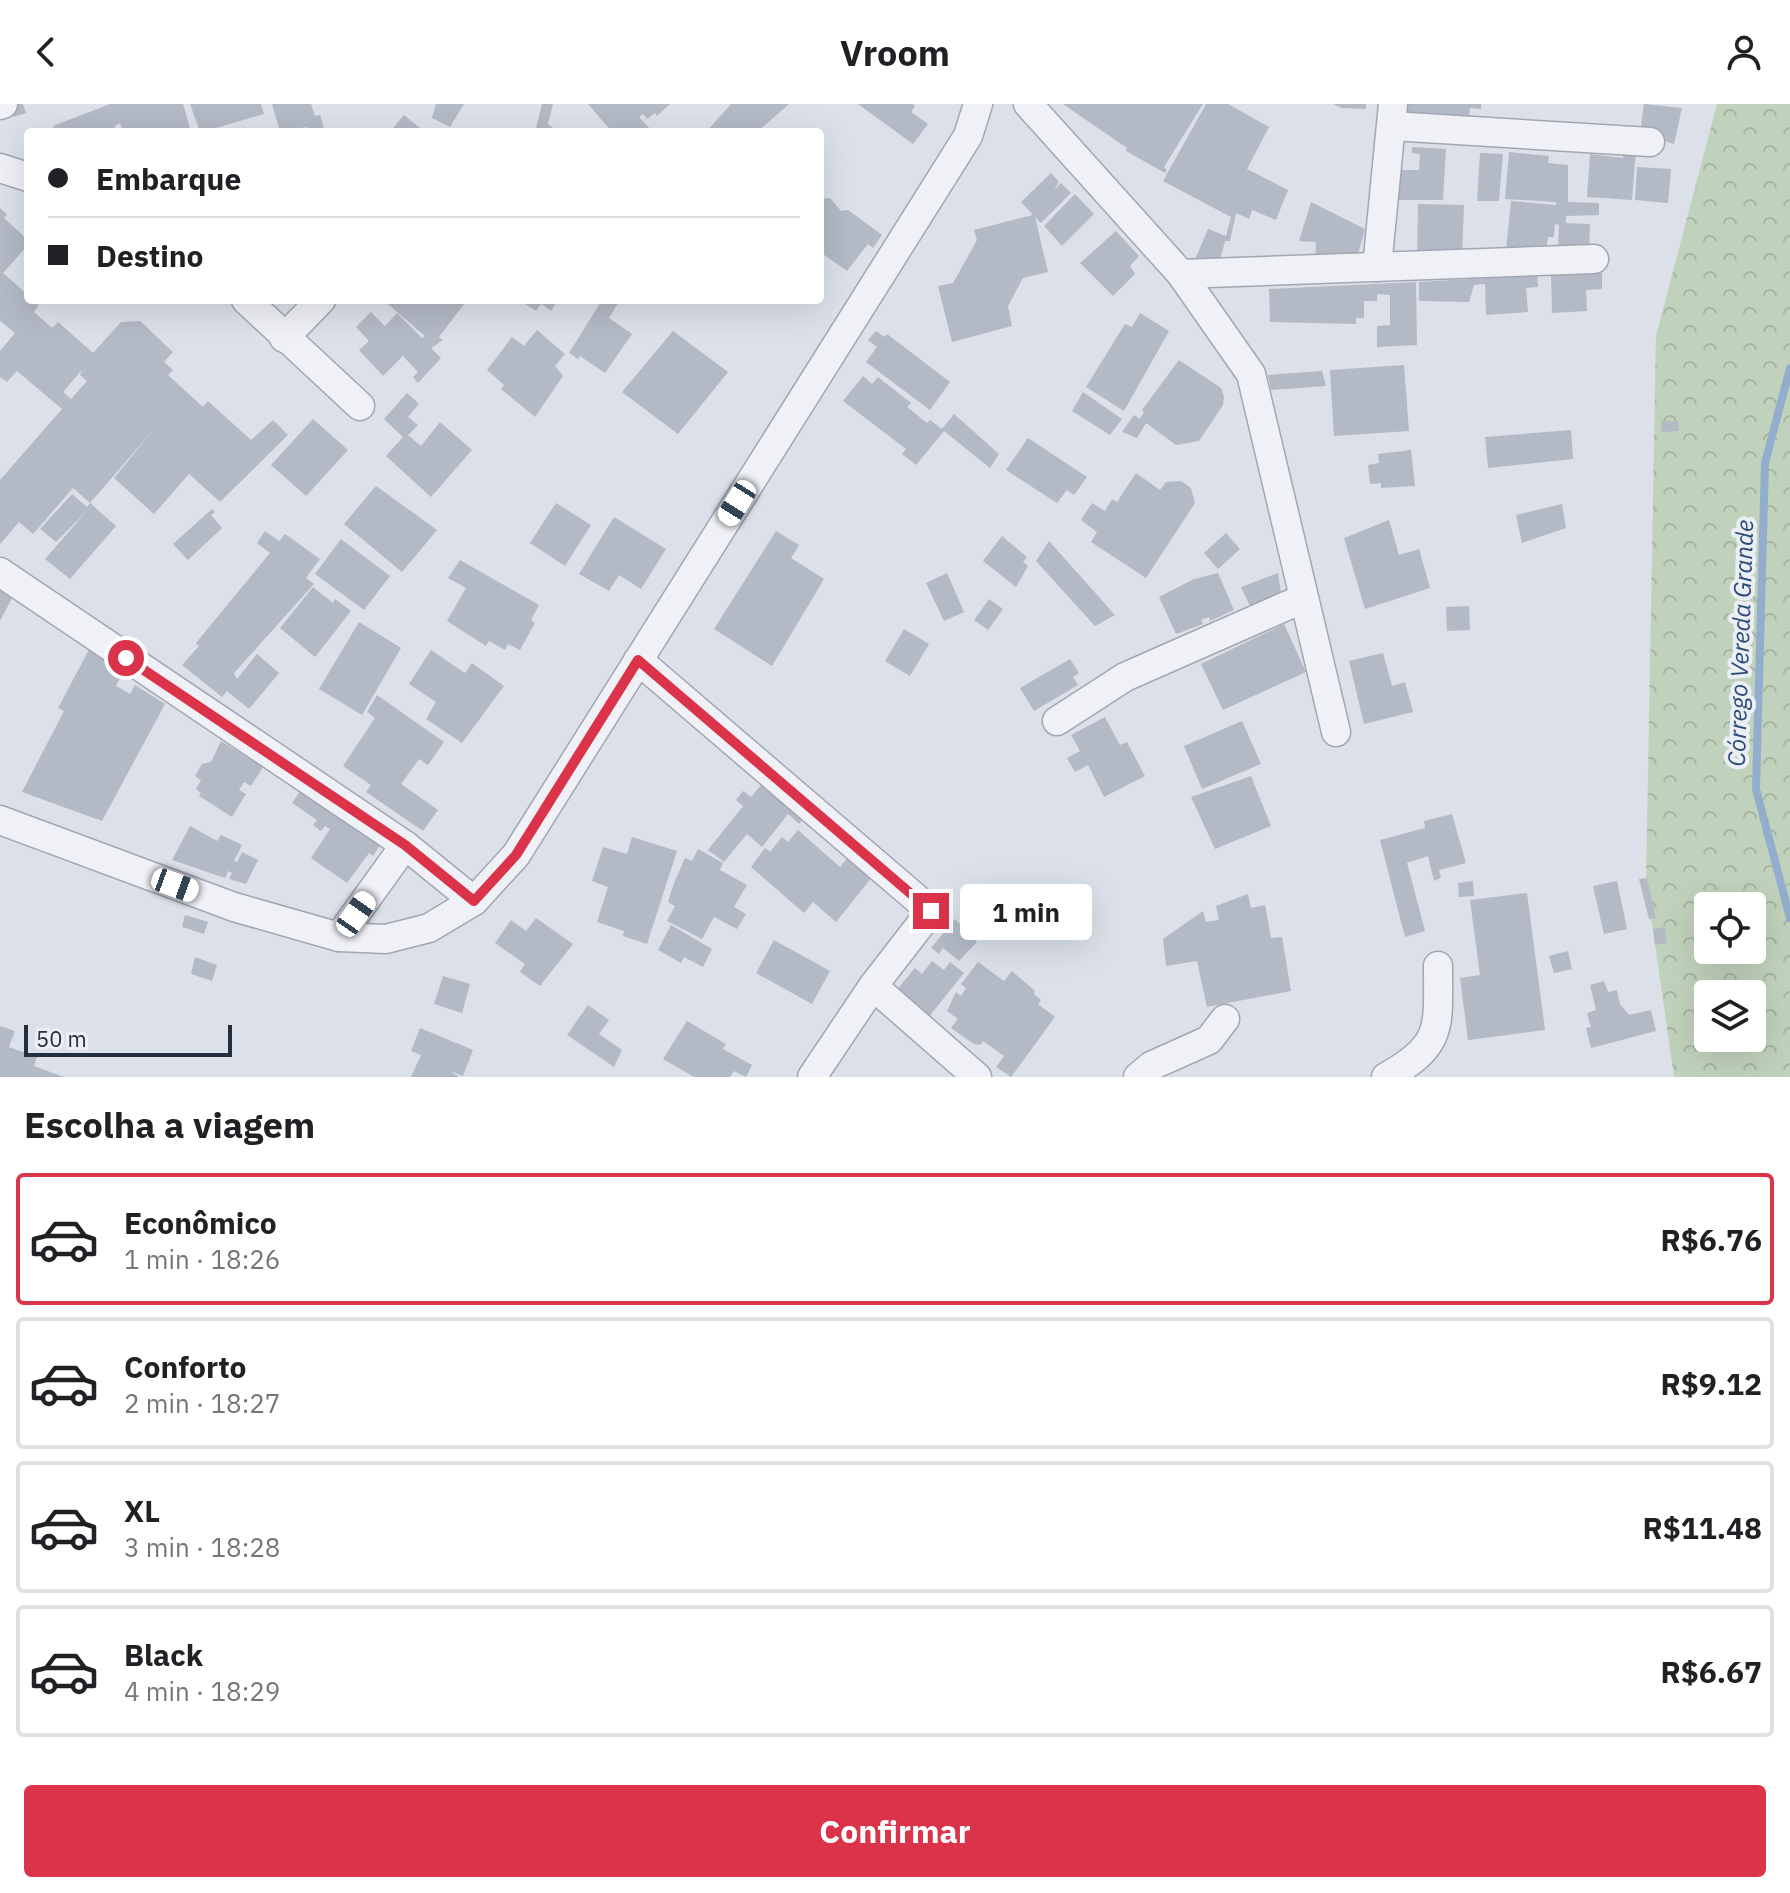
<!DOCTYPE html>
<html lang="pt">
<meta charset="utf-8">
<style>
:root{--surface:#fff;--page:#f2f2f2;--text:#202124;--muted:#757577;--line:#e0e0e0;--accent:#db334a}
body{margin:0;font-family:"IBM Plex Sans",sans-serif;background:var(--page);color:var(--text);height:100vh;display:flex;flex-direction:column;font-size:30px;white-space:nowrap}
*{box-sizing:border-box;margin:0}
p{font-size:26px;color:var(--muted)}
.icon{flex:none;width:44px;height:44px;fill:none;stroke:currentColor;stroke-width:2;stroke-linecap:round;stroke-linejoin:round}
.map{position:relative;height:973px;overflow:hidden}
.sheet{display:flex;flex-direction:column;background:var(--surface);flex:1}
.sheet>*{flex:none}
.banner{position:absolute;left:24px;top:24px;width:800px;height:176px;border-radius:8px;box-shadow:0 8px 32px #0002;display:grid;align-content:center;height:176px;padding:0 24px;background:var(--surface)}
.tools{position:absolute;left:1694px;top:788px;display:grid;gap:16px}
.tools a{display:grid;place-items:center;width:72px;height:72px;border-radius:8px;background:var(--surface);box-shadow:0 8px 32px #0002;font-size:40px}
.scale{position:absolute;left:24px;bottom:20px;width:208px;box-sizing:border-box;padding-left:8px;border:4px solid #242e3f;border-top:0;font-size:22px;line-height:28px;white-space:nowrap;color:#242e3f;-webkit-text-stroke:6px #ebeff5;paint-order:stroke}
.end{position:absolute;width:36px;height:36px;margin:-18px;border:10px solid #db334a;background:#fff;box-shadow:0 0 0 4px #fff}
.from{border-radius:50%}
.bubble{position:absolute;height:56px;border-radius:8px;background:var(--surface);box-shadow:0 8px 32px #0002;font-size:26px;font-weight:700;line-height:56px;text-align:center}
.car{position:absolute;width:24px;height:48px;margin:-24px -12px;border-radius:10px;box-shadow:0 0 6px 2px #0007;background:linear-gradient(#fff 24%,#345 0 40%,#fff 0 76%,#345 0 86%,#fff 0)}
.banner b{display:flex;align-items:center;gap:28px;height:76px;font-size:30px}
.banner b+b{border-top:2px solid var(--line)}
.banner i{width:20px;height:20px;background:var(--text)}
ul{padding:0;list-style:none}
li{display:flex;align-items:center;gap:24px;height:132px;margin:0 16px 12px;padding:0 8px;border:4px solid var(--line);border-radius:8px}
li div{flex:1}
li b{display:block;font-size:30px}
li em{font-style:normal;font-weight:700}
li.active{border-color:var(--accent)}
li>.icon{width:72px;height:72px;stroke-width:1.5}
h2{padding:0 24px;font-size:36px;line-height:96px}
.action{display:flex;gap:16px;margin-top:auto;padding:16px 24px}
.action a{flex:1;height:92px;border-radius:8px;background:var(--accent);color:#fff;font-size:32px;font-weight:700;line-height:92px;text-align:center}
header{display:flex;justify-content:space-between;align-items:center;height:104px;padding:0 24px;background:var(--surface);font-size:36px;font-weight:700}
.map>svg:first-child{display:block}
</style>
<header><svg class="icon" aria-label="back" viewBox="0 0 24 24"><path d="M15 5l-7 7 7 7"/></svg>Vroom<svg class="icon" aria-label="person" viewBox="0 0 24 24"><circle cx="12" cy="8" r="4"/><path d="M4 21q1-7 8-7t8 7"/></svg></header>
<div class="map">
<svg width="1790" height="973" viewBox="0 0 1790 973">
<defs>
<pattern id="forest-crowns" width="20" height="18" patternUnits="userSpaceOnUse" patternTransform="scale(2)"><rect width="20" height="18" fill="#c1d2bc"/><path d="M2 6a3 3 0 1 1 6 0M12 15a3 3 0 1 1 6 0" fill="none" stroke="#a6b5a3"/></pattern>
</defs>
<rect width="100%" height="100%" fill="#dce0e8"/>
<!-- forest -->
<path fill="url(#forest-crowns)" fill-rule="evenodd" d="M1717 0H1790V973H1674L1646 777 1656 232ZM1708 802H1752V846H1708ZM1708 890H1752V934H1708Z"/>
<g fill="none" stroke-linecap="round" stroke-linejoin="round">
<!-- stream -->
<polyline stroke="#93aecc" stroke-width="8" points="1790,264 1765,359 1756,685 1790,814"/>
</g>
<!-- building -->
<g fill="#b3b9c5" fill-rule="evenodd">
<polygon points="9,0 23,0 26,9 13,13"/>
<polygon points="110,0 183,0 190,24 181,28 123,28 120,19 115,22 117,28 55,28 53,22"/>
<polygon points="190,0 261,0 264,10 216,24 218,28 200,28"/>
<polygon points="272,0 311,0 315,12 320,11 325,28 309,28 307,23 280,28"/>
<polygon points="436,0 464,0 450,23 432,14"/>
<polygon points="542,0 553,0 548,20 558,28 541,28 536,24"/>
<polygon points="588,0 670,0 657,12 655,9 647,15 643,10 639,13 653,28 612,28"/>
<polygon points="731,0 789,0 757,28 706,28"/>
<polygon points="858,0 913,0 915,2 911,8 928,20 913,40"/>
<polygon points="1063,0 1203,0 1164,63 1167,66 1165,69 1126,47 1127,44"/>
<polygon points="1206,0 1228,0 1269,23 1247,65 1288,86 1276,116 1252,106 1249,115 1236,109 1230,137 1225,137 1219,160 1194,158 1208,125 1226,132 1231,113 1163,77"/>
<polygon points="1333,0 1366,0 1366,5 1342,4"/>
<polygon points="1405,0 1481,0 1481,5 1470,4 1468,20 1404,13"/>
<polygon points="1644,0 1682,4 1674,40 1640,29"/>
<polygon points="404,11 425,28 390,28"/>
<polygon points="1412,43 1446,45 1443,96 1397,96 1399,66 1419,66 1420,50 1412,49"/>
<polygon points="1624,43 1636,44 1632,96 1587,93 1590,50 1623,54"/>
<polygon points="1509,48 1549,52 1548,59 1568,61 1568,98 1599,99 1599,111 1566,112 1566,119 1590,120 1589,148 1558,148 1559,121 1555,120 1554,133 1548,133 1546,150 1506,147 1511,97 1556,101 1556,98 1505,95"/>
<polygon points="1480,49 1503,50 1499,97 1477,97"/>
<polygon points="1637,63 1671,65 1668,99 1635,96"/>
<polygon points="1051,69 1059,78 1054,86 1061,79 1071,89 1041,119 1035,113 1048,168 1023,174 1008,202 1012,222 952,238 938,182 953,179 977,136 974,126 1033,111 1021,98"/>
<polygon points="1075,90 1094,110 1062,142 1044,122"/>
<polygon points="830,94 841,107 848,106 882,131 873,144 868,140 847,167 820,148 820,126 824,121 820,95"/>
<polygon points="1311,98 1365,125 1358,150 1315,157 1316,138 1299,137"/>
<polygon points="1418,100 1464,101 1462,154 1417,153"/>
<path d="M0 104 7 110 4 114 28 136V141L3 169 28 191V196L39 201 34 208 52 224 58 218 93 249 121 218 140 217 173 248 164 258 173 266 168 271 203 303 208 297 251 336 273 316 288 331 220 398 189 370 154 410 114 374 155 324 90 399 73 384 33 430 19 418 0 440V376L62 305 17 267 7 278 0 273V247L15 229 0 217ZM82 266 80 271 87 277 71 295 63 288Z"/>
<polygon points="1116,127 1139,152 1130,162 1135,170 1113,192 1080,159"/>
<polygon points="1602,167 1602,185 1586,186 1587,207 1552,209 1551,170"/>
<polygon points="1537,171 1538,183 1526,184 1528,208 1486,211 1485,180 1474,181 1469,198 1419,197 1419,178"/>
<polygon points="1416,178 1417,241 1377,243 1377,222 1390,221 1390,191 1377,190 1377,197 1364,197 1364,214 1356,214 1356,220 1270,218 1269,185"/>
<polygon points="383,196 467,196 439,233 443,236 431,244 441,254 418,279 413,273 418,268 403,252 383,272 359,246 369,237 356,223 371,208 385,222 397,209 422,234 425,232"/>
<polygon points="519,196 558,196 551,207 541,200 536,207"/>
<polygon points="602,196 620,196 609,214 632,230 605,269 580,252 578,255 569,249"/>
<polygon points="1140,209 1169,227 1124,307 1086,283 1125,220 1132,223"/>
<polygon points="537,226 565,250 555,262 563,272 535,313 501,285 504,281 487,266 512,233 524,242"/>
<polygon points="673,227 728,268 678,330 622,288"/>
<polygon points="876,227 885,233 887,230 950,278 930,306 866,258 877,243 868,236"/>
<polygon points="1179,256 1221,284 1224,293 1223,301 1199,337 1176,341 1146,319 1137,334 1122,328 1134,311 1140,315 1144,308 1142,306"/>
<polygon points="1404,261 1409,327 1334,332 1330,266"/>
<polygon points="1322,267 1326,282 1271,286 1268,271"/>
<polygon points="863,272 872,280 878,273 911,299 907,303 927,319 930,316 942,325 954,310 999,350 990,364 944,327 916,361 902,350 906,345 843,297"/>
<polygon points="1083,288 1122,315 1110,331 1072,307"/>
<polygon points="407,289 419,300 408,313 418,321 408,331 421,342 440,318 472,346 431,393 386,352 403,333 384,315"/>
<polygon points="313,315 348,346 306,392 271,361"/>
<polygon points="1661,317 1678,317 1679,327 1662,328"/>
<polygon points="1571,326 1573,355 1488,364 1485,333"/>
<polygon points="1028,334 1087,373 1074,391 1067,386 1057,399 1006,366"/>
<polygon points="1411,346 1415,382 1381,384 1381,379 1370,380 1368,361 1379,359 1378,350"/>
<polygon points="1136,369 1160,386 1166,378 1181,377 1191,384 1195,399 1146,474 1091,438 1097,428 1081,416 1092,399 1105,407 1112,395 1117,398"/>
<polygon points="376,382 437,426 402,468 344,420"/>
<polygon points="72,390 87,403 90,399 116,422 70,475 45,455 86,408 56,438 40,425"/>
<polygon points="556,399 591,421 565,462 530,439"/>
<polygon points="1562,400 1566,424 1522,439 1516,411"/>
<polygon points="212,405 215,408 211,411 222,424 188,456 173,440"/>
<polygon points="614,413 666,445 641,485 619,471 609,487 579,470"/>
<polygon points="1389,416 1399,451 1419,445 1430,484 1365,505 1344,434"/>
<polygon points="265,427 279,437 285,430 320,455 306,474 314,480 234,569 237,575 257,550 279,569 249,605 227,587 222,593 182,561 199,542 196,539 270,449 257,439"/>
<polygon points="776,427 799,441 791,454 824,475 772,562 714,525"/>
<polygon points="1226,429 1240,445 1218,465 1204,449"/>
<polygon points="1002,432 1027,453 1023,458 1028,462 1016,483 983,457"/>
<polygon points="341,435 390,472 364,506 315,470"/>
<polygon points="1049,437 1115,511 1095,522 1036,457"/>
<polygon points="460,456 539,501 531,516 535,519 520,546 508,540 505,546 489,537 486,542 447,517 466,484 448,474"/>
<polygon points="947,469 964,508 944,517 926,479"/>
<polygon points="1218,469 1234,506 1210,517 1209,513 1201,516 1203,520 1176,530 1159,493 1194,475"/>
<polygon points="1278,469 1281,489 1250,502 1241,483"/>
<polygon points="0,483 13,492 0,517"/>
<polygon points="313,483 333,499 335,495 351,507 315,553 280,524"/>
<polygon points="989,495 1003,505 988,526 974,516"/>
<polygon points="1469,502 1470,526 1447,527 1446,503"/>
<polygon points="359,518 401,544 362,611 319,585"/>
<polygon points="1284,520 1306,568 1223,606 1201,560"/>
<polygon points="904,525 929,540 910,572 885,557"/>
<polygon points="90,544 124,567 116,582 130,590 135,581 165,600 102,717 22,688 64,607 58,604"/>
<polygon points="431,546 465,569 472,559 504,582 462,639 426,615 436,598 409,580"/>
<polygon points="1383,549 1392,582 1405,578 1413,608 1364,620 1349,557"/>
<polygon points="1070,555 1079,569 1073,573 1078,581 1034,607 1020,584"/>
<polygon points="377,591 444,638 428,661 419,655 401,680 438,706 423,727 366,688 371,681 343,662 375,614 367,608"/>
<polygon points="1105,613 1120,641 1127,638 1145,672 1104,693 1088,661 1075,668 1067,654 1080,647 1071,631"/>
<polygon points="1242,617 1261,660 1202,685 1184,642"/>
<polygon points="221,637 263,663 251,682 244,678 239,686 246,690 232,713 199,692 201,689 196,685 201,676 195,672 202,660 211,658"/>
<polygon points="1251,672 1271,722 1215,745 1191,693"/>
<polygon points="761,681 805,713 799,720 788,710 762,743 747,730 724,758 708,746 743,702 736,696 743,687 751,693"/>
<polygon points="301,686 381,740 373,752 369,749 347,779 311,754 330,725 325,722 321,727 313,721 317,716 292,699"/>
<polygon points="1452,710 1466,759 1439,766 1441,774 1434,777 1428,752 1407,759 1425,827 1405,833 1380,736 1425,724 1424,717"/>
<polygon points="190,722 217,737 221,731 242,741 234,757 237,758 242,748 258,756 246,780 229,775 232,769 228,767 225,774 172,756"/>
<polygon points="798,726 840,763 849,752 872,773 836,818 813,798 804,809 751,763 765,744 770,748 782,733 788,738"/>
<polygon points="632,733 677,747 647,840 623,832 624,827 597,818 608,783 592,777 603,743 627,750"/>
<polygon points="698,745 723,759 720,766 747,781 734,803 746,810 737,825 714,813 702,835 667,817 675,802 668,798 674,779 685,754 692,757"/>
<polygon points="1647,774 1656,814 1649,815 1639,775"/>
<polygon points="1473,777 1474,792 1459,793 1458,779"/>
<polygon points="1617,777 1627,825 1604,830 1593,782"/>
<polygon points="1527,789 1545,926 1468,936 1460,874 1480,871 1470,796"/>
<polygon points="1248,790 1251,804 1265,801 1271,834 1282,833 1291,887 1207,903 1197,857 1166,862 1163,835 1203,807 1206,818 1219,816 1216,802"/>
<polygon points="185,811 208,818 204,830 182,823"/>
<polygon points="536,814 573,840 540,882 520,868 525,860 495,839 511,816 526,827"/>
<polygon points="955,815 977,838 959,857 943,844 939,850 931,844"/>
<polygon points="671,821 712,845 703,863 684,853 681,859 658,846"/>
<polygon points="1665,823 1667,839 1655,841 1653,825"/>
<polygon points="774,836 830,867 812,900 756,869"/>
<polygon points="1568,847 1572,865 1554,869 1549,852"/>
<polygon points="195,853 217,861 212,877 191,870"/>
<polygon points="932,857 944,866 950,858 964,869 928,914 895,888 915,864 922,870"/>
<polygon points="978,858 1004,877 1012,867 1035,887 1034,890 1041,896 1038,900 1055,913 1011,973 996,963 1004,952 983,937 980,941 974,940 951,924 958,915 947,907 956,888 961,892 966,884 961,880"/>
<polygon points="443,872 470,880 462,909 434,900"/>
<polygon points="1604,877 1608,888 1617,886 1620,900 1629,911 1651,906 1656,927 1591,944 1586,924 1591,923 1587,909 1596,906 1590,881"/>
<polygon points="588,901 609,916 599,930 622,946 614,963 567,931"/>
<polygon points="687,917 726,940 723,945 752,961 746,973 734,967 730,973 694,973 663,955"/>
<polygon points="0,922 15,927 9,943 37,953 34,962 64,973 0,973"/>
<polygon points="420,924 473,946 463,972 450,967 459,973 411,973 421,951 411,947"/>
</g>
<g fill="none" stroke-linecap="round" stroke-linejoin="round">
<!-- minor casing -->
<g stroke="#a1a7b2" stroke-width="31">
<g id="minor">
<polyline points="1028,0 1181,170 1251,270 1336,628"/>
<polyline points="0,1 3,0"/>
<polyline points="1392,22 1650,38"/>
<polyline points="0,64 28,73"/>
<polyline points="1377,163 1393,0"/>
<polyline points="1181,170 1594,155"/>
<polyline points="246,196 360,302"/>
<polyline points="284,234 321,196"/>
<polyline points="0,468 405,741 474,797"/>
<polyline points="638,556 931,807 873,882 977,973"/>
<polyline points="1057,617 1125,573 1302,495"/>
<polyline points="0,716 234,803 339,833 386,835 429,824 474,797 516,751 968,32 978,0"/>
<polyline points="339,833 405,741"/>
<polyline points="812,973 873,882"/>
<polyline points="1138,973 1151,962 1209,936 1225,915"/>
<path d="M1386 973C1444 941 1438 923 1438 862"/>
</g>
</g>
<!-- minor -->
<use href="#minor" stroke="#eff1f6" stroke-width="28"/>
</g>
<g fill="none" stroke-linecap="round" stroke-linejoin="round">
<!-- route -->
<polyline stroke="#db334a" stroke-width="10" points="126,554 405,741 474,797 516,751 638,556 931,807"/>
</g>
<g text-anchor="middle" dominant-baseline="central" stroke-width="8" stroke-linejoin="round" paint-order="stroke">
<!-- water labels -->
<g font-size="24" font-style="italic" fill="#2b4c77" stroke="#ebeff5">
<text transform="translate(1740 539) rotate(-88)">Córrego Vereda Grande</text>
</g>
</g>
</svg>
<div class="tools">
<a><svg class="icon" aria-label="locate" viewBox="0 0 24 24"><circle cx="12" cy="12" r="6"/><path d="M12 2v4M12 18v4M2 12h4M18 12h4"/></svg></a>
<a><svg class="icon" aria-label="layers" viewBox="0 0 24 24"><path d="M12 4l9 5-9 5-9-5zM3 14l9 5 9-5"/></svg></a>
</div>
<div class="scale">50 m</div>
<i class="end from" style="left:126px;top:554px"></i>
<i class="end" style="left:931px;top:807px"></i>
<div class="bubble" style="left:960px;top:780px;width:132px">1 min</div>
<i class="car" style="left:737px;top:399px;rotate:212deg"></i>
<i class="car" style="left:175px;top:781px;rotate:110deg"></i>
<i class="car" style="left:356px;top:810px;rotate:35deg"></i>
<div class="banner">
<b><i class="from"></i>Embarque</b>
<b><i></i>Destino</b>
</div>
</div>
<section class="sheet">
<h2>Escolha a viagem</h2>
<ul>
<li class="active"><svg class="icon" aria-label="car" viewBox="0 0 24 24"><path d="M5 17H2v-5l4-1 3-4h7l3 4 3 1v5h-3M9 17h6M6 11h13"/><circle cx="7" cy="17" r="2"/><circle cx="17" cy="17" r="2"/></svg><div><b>Econômico</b><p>1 min · 18:26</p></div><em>R$6.76</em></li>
<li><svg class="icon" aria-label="car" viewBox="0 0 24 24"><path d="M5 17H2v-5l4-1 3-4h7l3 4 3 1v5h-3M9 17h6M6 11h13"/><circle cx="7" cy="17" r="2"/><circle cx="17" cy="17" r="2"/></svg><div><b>Conforto</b><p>2 min · 18:27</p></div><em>R$9.12</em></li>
<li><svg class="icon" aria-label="car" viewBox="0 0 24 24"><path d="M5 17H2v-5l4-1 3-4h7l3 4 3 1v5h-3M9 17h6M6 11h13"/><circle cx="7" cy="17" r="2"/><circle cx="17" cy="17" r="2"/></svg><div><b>XL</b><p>3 min · 18:28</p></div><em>R$11.48</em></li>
<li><svg class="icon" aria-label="car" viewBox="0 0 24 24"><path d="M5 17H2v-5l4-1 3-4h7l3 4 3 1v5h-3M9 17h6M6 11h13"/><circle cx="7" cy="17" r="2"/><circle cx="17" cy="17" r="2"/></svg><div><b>Black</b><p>4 min · 18:29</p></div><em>R$6.67</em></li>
</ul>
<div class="action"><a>Confirmar</a></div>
</section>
